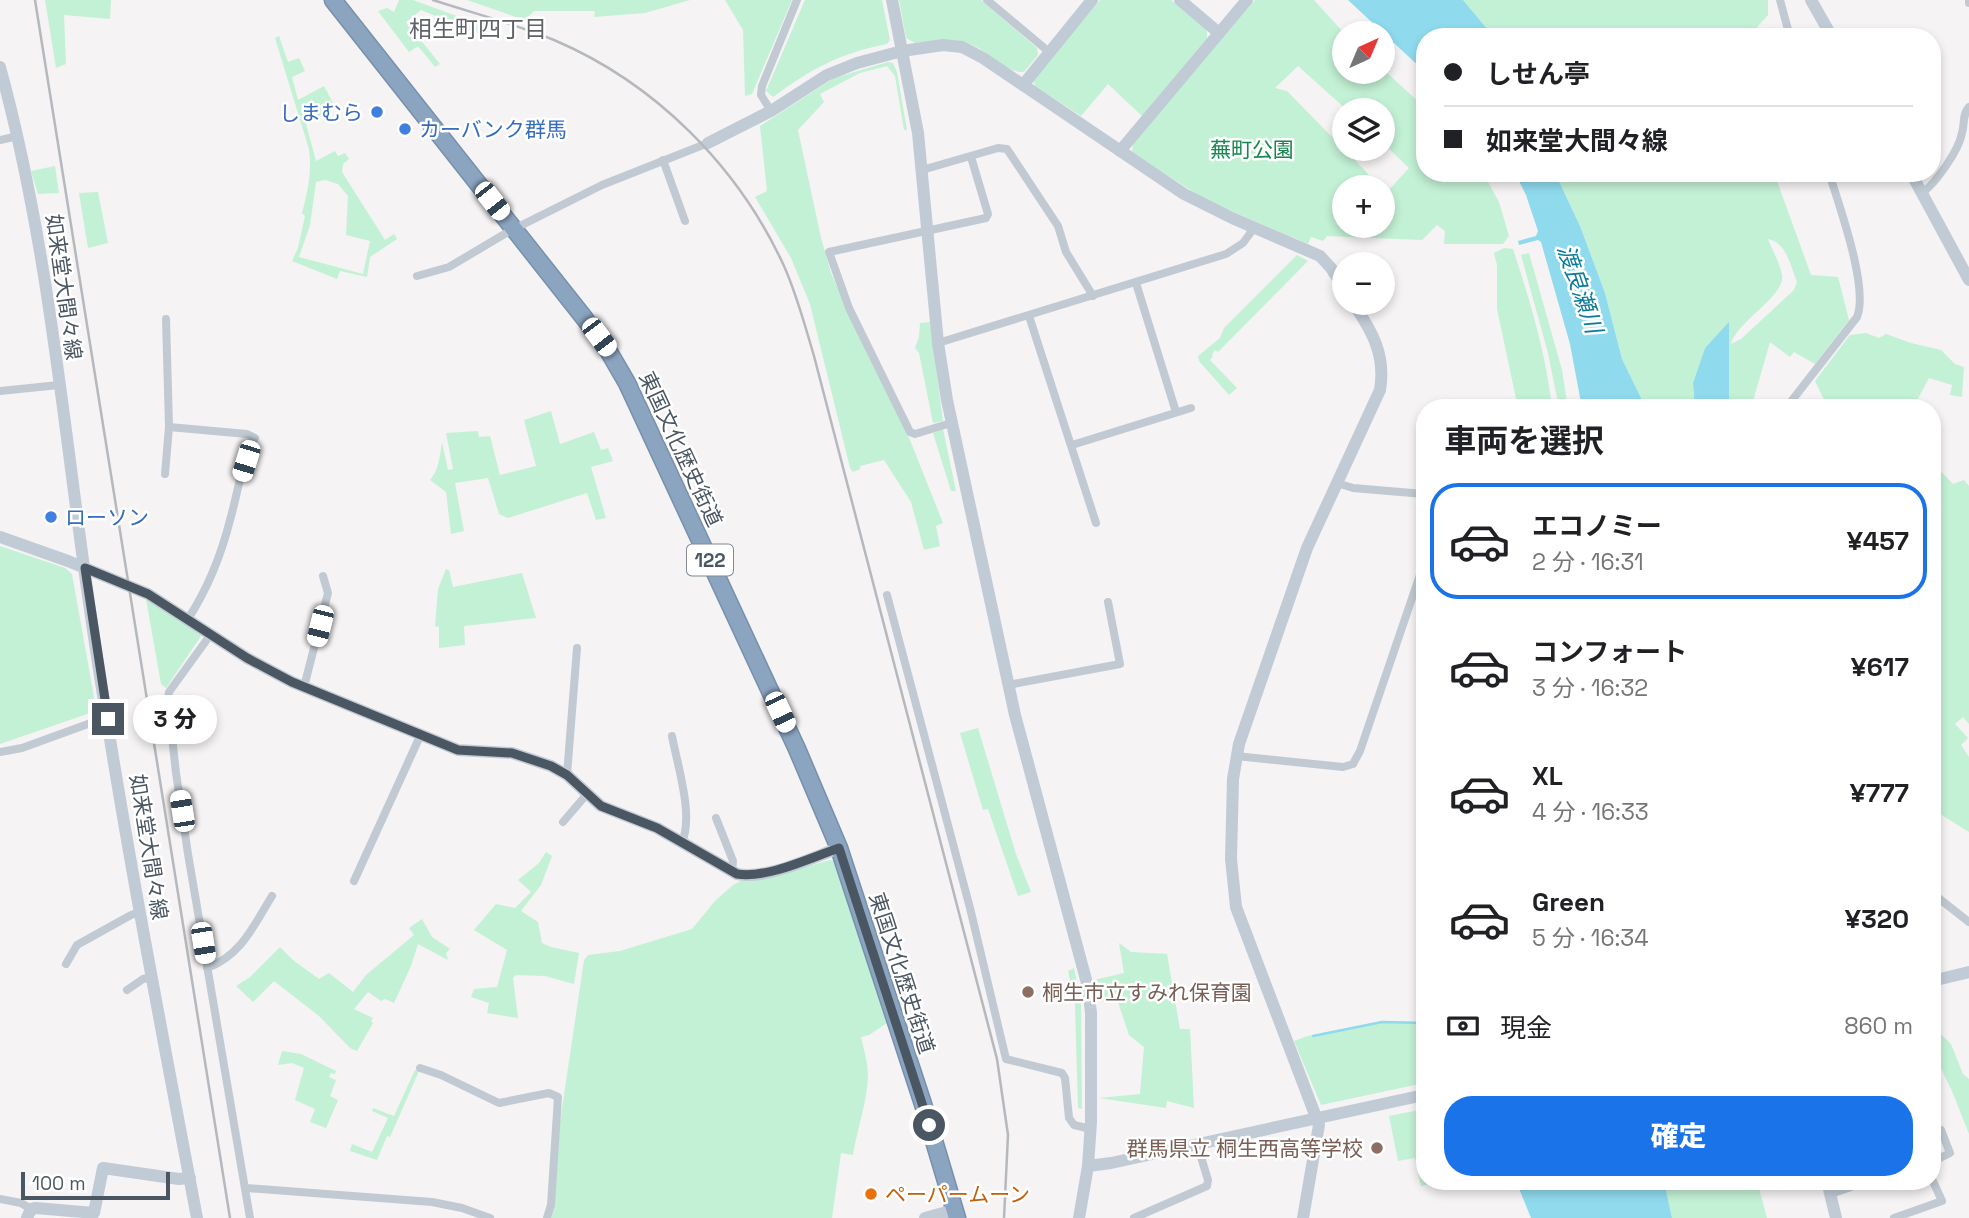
<!DOCTYPE html>
<html lang="ja">
<meta charset="utf-8">
<style>
:root{--surface:#fff;--page:#f2f2f2;--text:#202124;--muted:#757577;--line:#e0e0e0;--accent:#1a73e8}
body{margin:0;font-family:"Space Grotesk","Noto Sans JP",sans-serif;background:var(--page);color:var(--text);height:100vh;display:flex;flex-direction:column;font-size:26px;white-space:nowrap}
*{box-sizing:border-box;margin:0}
p{font-size:23px;color:var(--muted)}
.icon{flex:none;width:38px;height:38px;fill:none;stroke:currentColor;stroke-width:2;stroke-linecap:round;stroke-linejoin:round}
.map{position:relative;flex:1;overflow:hidden}
.sheet{position:absolute;left:1416px;top:399px;width:525px;height:791px;display:flex;flex-direction:column;background:var(--surface);border-radius:28px;box-shadow:0 4px 10px #0003}
.sheet>*{flex:none}
.top-card{position:absolute;left:1416px;top:28px;width:525px;height:154px;border-radius:28px;box-shadow:0 4px 10px #0003;display:grid;align-content:center;height:154px;padding:0 28px;background:var(--surface)}
.needle{width:46px;rotate:44deg}
.buttons{position:absolute;left:1332px;top:21px;display:grid;gap:14px}
.buttons a{display:grid;place-items:center;width:63px;height:63px;border-radius:50%;background:var(--surface);box-shadow:0 4px 10px #0003;font-size:35px}
.scale{position:absolute;left:21px;bottom:18px;width:149px;box-sizing:border-box;padding-left:7px;border:4px solid #4a5661;border-top:0;font-size:19px;line-height:24px;white-space:nowrap;color:#4a5661;-webkit-text-stroke:5px #fff;paint-order:stroke}
.end{position:absolute;width:32px;height:32px;margin:-16px;border:9px solid #4a5661;background:#fff;box-shadow:0 0 0 4px #fff}
.from{border-radius:50%}
.bubble{position:absolute;height:49px;border-radius:24px;background:var(--surface);box-shadow:0 4px 10px #0003;font-size:23px;font-weight:800;line-height:49px;text-align:center}
.car{position:absolute;width:21px;height:42px;margin:-21px -10px;border-radius:9px;box-shadow:0 0 5px 2px #0007;background:linear-gradient(#fff 24%,#345 0 40%,#fff 0 76%,#345 0 86%,#fff 0)}
.top-card b{display:flex;align-items:center;gap:24px;height:66px;font-size:26px}
.top-card b+b{border-top:2px solid var(--line)}
.top-card i{width:18px;height:18px;background:var(--text)}
ul{padding:0;list-style:none}
li{display:flex;align-items:center;gap:21px;height:116px;margin:0 14px 10px;padding:0 14px;border:4px solid transparent;border-radius:28px}
li div{flex:1}
li b{display:block;font-size:26px}
li em{font-style:normal;font-weight:800}
li.selected{border-color:var(--accent)}
li>.icon{width:63px;height:63px;stroke-width:1.5}
h2{padding:0 28px;font-size:32px;line-height:84px}
.pay{display:flex;align-items:center;gap:18px;height:77px;padding:0 28px;font-size:26px}
.pay p{margin-inline-start:auto}
.button{display:flex;gap:14px;margin-top:auto;padding:14px 28px}
.button a{flex:1;height:80px;border-radius:28px;background:var(--accent);color:#fff;font-size:28px;font-weight:800;line-height:80px;text-align:center}
.map>svg:first-child{display:block}
</style>
<div class="map">
<svg width="1969" height="1218" viewBox="0 0 1969 1218">
<rect width="100%" height="100%" fill="#f5f3f3"/>
<!-- green -->
<g fill="#c3f1d5" fill-rule="evenodd">
<polygon points="45,0 111,0 110,19 64,15 66,64 56,68"/>
<polygon points="399,0 413,0 484,26 481,34 421,10 406,22 440,64 435,67 418,46 409,52 378,11 387,8 394,12"/>
<polygon points="467,0 690,0 645,13 594,17 595,11 534,11 525,20"/>
<polygon points="725,0 792,0 752,94 745,96 743,30"/>
<path d="M805 0H882L890 40 887 44C840 53 811 69 773 97L766 91Z"/>
<path d="M899 0H981L1037 48 1038 55 1024 72C1008 73 994 57 980 49 959 37 938 39 915 43L906 38Z"/>
<polygon points="1100,0 1171,0 1207,30 1207,38 1142,116 1108,84 1081,116 1035,86 1033,79"/>
<path d="M1255 0H1314L1344 33V72H1382L1383 69 1424 107V173H1483L1499 202 1509 236 1503 244H1444L1445 231 1437 225 1422 240 1327 236 1323 241 1311 237 1308 244 1204 199 1132 152 1133 143ZM1298 66 1347 110H1382L1383 143 1409 168 1387 192 1383 188 1382 226H1344V187H1381L1287 91 1275 88Z"/>
<polygon points="1463,0 1768,0 1768,15 1748,37 1494,37"/>
<path d="M279 36 288 62 299 58 305 71 292 77 298 100 324 86 335 107 306 124 316 161 335 151 338 156 345 153 349 159 343 164 342 172 385 240 394 234 397 239 370 257 367 277 340 271 337 279 292 261 298 248 305 216 302 213C308 191 312 172 309 149L275 38ZM325 180 338 184 348 196 346 235 370 241 363 274 299 257 310 225 316 182Z"/>
<polygon points="888,62 893,63 897,72 907,130 904,130 895,76 887,66 860,73 820,94 824,102 798,130 821,238 831,273 858,333 910,440 943,523 936,526 940,546 924,550 911,502 884,460 860,466 860,469 853,472 850,468 810,304 791,258 755,197 767,191 760,126 834,78"/>
<polygon points="55,166 59,193 38,194 31,171"/>
<path d="M1555 173H1768L1777 181 1811 275 1838 277 1849 320 1815 364 1794 352 1790 357 1770 342 1751 408H1729V323L1705 348 1693 383 1695 408H1646L1622 359 1605 293 1580 226ZM1768 239C1787 243 1790 265 1797 282L1794 290 1741 339 1731 344C1737 321 1786 296 1782 275 1780 263 1772 250 1768 239Z"/>
<polygon points="98,192 108,243 88,248 79,193"/>
<path d="M1504 248 1513 249C1530 300 1546 354 1552 408H1518L1497 309V265L1494 253Z"/>
<polygon points="1529,253 1562,370 1568,408 1559,408 1548,353 1521,255"/>
<polygon points="1297,255 1308,261 1218,352 1215,350 1212,354 1213,356 1210,360 1237,388 1229,395 1199,361 1198,356 1220,338 1224,328"/>
<polygon points="930,322 943,421 933,423 919,353 915,348 919,337 920,323"/>
<polygon points="1866,333 1879,338 1886,334 1911,343 1941,350 1955,364 1964,367 1962,397 1950,395 1952,385 1929,378 1914,406 1909,408 1828,408 1815,381 1850,335"/>
<path d="M551 411 560 444 594 432 601 450 608 448 613 461 591 467 606 518 596 520 587 493 508 518 499 514 488 478 455 483 464 531 451 534 446 492 430 480C439 470 440 455 442 442L448 470 453 469 446 433 478 431 479 437 490 436 500 475 536 466 524 420Z"/>
<polygon points="943,429 956,491 951,491 933,433"/>
<polygon points="1933,463 1953,484 1964,480 1969,486 1969,724 1963,717 1955,724 1968,738 1961,745 1969,757 1969,832 1932,809"/>
<polygon points="0,546 65,568 72,574 96,708 93,712 0,744"/>
<polygon points="446,569 449,570 453,587 522,573 536,618 464,626 465,645 439,648 439,627 435,626 438,589"/>
<polygon points="146,599 200,634 201,636 166,688 161,684"/>
<polygon points="978,728 1016,854 1031,892 1018,896 988,809 983,810 960,733"/>
<polygon points="546,852 552,856 541,885 521,911 538,922 542,943 551,947 579,953 574,984 545,976 516,975 513,978 518,1018 487,1013 489,1003 471,997 474,989 497,987 507,950 474,930 496,904 515,908 531,892 518,880 539,863"/>
<path d="M830 860 834 861 887 1023 869 1035 861 1037C864 1050 868 1063 868 1076 867 1103 857 1129 853 1155L841 1153 832 1218H551L554 1210 560 1122 584 960 588 955 620 951 692 929 715 901 733 885 741 881 759 880Z"/>
<polygon points="422,919 432,937 450,949 446,953 448,960 418,944 411,966 394,1003 385,999 381,1001 368,992 354,1009 373,1018 371,1021 373,1023 357,1051 350,1048 319,1016 274,981 253,1002 236,986 250,977 280,947 293,960 319,979 329,973 353,992 366,975 414,935 409,928"/>
<polygon points="1119,943 1131,952 1167,954 1180,1029 1190,1029 1194,1108 1167,1101 1166,1108 1099,1098 1140,1094 1144,1047 1129,1035 1118,1002 1097,1001 1094,980 1124,973"/>
<polygon points="1074,968 1081,1001 1082,1109 1078,1108 1075,1004 1068,971"/>
<polygon points="1382,1021 1424,1022 1424,1083 1321,1105 1294,1041 1308,1036"/>
<polygon points="1932,1025 1951,1044 1963,1074 1969,1079 1969,1134 1952,1091 1934,1054 1936,1051 1932,1040"/>
<polygon points="282,1051 301,1054 336,1071 335,1074 331,1073 329,1077 336,1080 330,1096 338,1100 326,1128 310,1122 315,1109 295,1100 304,1068 292,1063 278,1065"/>
<polygon points="415,1070 419,1071 390,1137 387,1136 377,1160 350,1151 352,1144 372,1152 388,1118 372,1111 373,1108 394,1116"/>
<polygon points="1424,1109 1424,1181 1445,1181 1421,1186 1415,1158 1398,1161 1389,1116"/>
<polygon points="1664,1181 1757,1181 1767,1218 1672,1218"/>
</g>
<!-- water -->
<g fill="#90daee">
<polygon points="1348,0 1463,0 1494,37 1424,37 1424,71"/>
<polygon points="1515,173 1555,173 1580,226 1605,293 1622,359 1646,408 1582,408 1570,344 1541,242 1538,240 1519,245 1518,241 1536,236 1538,231 1526,195"/>
<polygon points="1729,322 1729,408 1695,408 1693,383 1705,348"/>
<polygon points="1516,1181 1664,1181 1672,1218 1531,1218"/>
</g>
<g fill="none" stroke-linecap="round" stroke-linejoin="round">
<!-- stream -->
<polyline stroke="#90daee" stroke-width="2.5" points="1313,1036 1382,1022 1424,1023"/>
<!-- highway casing -->
<g stroke="#7690ad" stroke-width="19">
<polyline id="highway" points="333,0 585,319 609,352 627,383 797,749 839,848 923,1104 957,1218"/>
</g>
<!-- street -->
<g stroke="#c1cad2" stroke-width="8">
<polyline points="987,0 1048,51"/>
<polyline points="1780,0 1790,37"/>
<polyline points="1969,0 1969,3"/>
<polyline points="771,111 761,95 762,86 797,0"/>
<polyline points="0,140 18,136"/>
<polyline points="663,160 685,221"/>
<polyline points="922,170 998,148 1007,149 1058,226 1066,252 1093,296"/>
<path d="M1922 193C1936 183 1959 150 1962 133 1965 123 1962 115 1969 107"/>
<polyline points="417,276 449,267 508,232 602,185 708,143"/>
<polyline points="1136,283 1176,412"/>
<polyline points="1029,316 1096,523"/>
<path d="M166 319 169 427 247 434 255 438C241 463 238 493 230 520 221 556 208 588 188 619"/>
<polyline points="938,343 1226,254 1243,243 1254,228"/>
<polyline points="0,391 59,385"/>
<path d="M1786 408 1857 317C1869 288 1839 205 1829 173"/>
<polyline points="951,423 915,434 910,432 849,308 829,252 986,218 988,214 971,157"/>
<polyline points="1072,445 1191,408"/>
<polyline points="165,474 169,427"/>
<polyline points="1337,483 1353,488 1424,494"/>
<polyline points="887,595 970,908 1006,1059 1062,1073 1065,1078 1069,1118 1074,1125 1091,1129"/>
<polyline points="211,634 169,692 168,700 176,773 188,854 250,1218"/>
<polyline points="1008,685 1120,664 1108,602"/>
<polyline points="304,687 328,593 323,576"/>
<path d="M672 736C677 764 694 815 682 842"/>
<polyline points="0,752 22,748 99,720 109,719"/>
<polyline points="1236,756 1343,767 1353,764 1360,751 1424,563"/>
<polyline points="567,775 577,648"/>
<polyline points="716,818 733,861 732,871"/>
<polyline points="563,822 587,794"/>
<polyline points="354,881 421,734"/>
<polyline points="1932,893 1969,922"/>
<polyline points="66,964 77,945 131,915 140,912"/>
<path d="M207 968C241 956 254 925 272 896"/>
<polyline points="127,990 143,979 151,977"/>
<polyline points="420,1068 441,1075 499,1103 549,1093 558,1097 551,1205 547,1218"/>
<polyline points="1932,1162 1950,1153 1941,1130"/>
<polyline points="246,1188 432,1202 462,1208 490,1218"/>
<polyline points="1831,1194 1868,1181"/>
<polyline points="0,1199 21,1203 31,1209"/>
<polyline points="1134,1218 1207,1186 1208,1180 1197,1144"/>
<polyline points="1894,1218 1942,1201 1932,1179"/>
</g>
<!-- secondary -->
<g stroke="#c1cbd6" stroke-width="12">
<polyline points="892,0 918,133 938,343 947,400 1015,715 1088,987 1091,1013 1091,1122 1088,1166 1079,1218"/>
<polyline points="1180,0 1219,33"/>
<polyline points="1811,0 1832,37"/>
<path d="M0 67C46 235 62 410 86 582 116 795 157 1007 197 1218"/>
<polyline points="1023,85 1092,0"/>
<polyline points="708,143 771,111 827,75 857,63 902,51 943,45 962,47 983,58 1184,194 1232,218 1320,256 1331,268 1344,288"/>
<polyline points="1120,151 1247,0"/>
<polyline points="1911,173 1969,280"/>
<path d="M0 537 68 561 148 594 247 658 292 682 458 750 512 753 551 766 567 775 601 806 657 828 737 874C766 880 811 858 839 848"/>
<polyline points="1932,981 1969,972"/>
<polyline points="1088,1166 1111,1163 1424,1095"/>
<polyline points="1827,1181 1836,1218"/>
<polyline points="27,1218 31,1209 36,1208 94,1213 103,1168 179,1179 190,1178"/>
<polyline points="925,1218 954,1210"/>
<path d="M1303 1218 1319 1125 1236 907 1231 859 1233 779 1239 744 1307 548 1380 390C1386 355 1372 331 1353 303"/>
</g>
<!-- highway -->
<use href="#highway" stroke="#8ba5c1" stroke-width="16"/>
<!-- rail -->
<g stroke="#b5b8bd" stroke-width="2.5">
<polyline points="35,0 230,1218"/>
<path d="M433 0C473 13 515 24 554 40 655 83 738 166 784 266 797 295 805 326 814 356L997 1059 1008 1135 1004 1218"/>
</g>
</g>
<g fill="none" stroke-linecap="round" stroke-linejoin="round">
<!-- route -->
<path stroke="#4a5661" stroke-width="9" d="M108 719 85 568 148 594 247 658 292 682 458 750 512 753 551 766 567 775 601 806 657 828 737 874C766 879 810 858 839 848L929 1125"/>
</g>
<!-- markers -->
<g fill="#3f7fe0" stroke="#fff" stroke-width="2.5">
<circle cx="377" cy="112" r="7"/>
<circle cx="405" cy="129" r="7"/>
<circle cx="51" cy="517" r="7"/>
</g>
<g fill="#8d6e63" stroke="#fff" stroke-width="2.5">
<circle cx="1028" cy="992" r="7"/>
<circle cx="1377" cy="1148" r="7"/>
</g>
<circle fill="#e8710a" stroke="#fff" stroke-width="2.5" cx="871" cy="1194" r="7"/>
<g text-anchor="middle" dominant-baseline="central" stroke-width="5" stroke-linejoin="round" paint-order="stroke">
<!-- shield labels -->
<rect fill="#fff" stroke="#808990" stroke-width="2" x="687" y="544.5" width="46" height="31" rx="5"/>
<g font-size="19" font-weight="bold" fill="#4a5661">
<text x="710" y="560">122</text>
</g>
<!-- shop labels -->
<g font-size="21" fill="#366cbe" stroke="#fff" text-anchor="start">
<text x="363" y="112" text-anchor="end">しまむら</text>
<text x="419" y="129">カーバンク群馬</text>
<text x="65" y="517">ローソン</text>
</g>
<!-- park labels -->
<g font-size="21" fill="#17864f" stroke="#fff">
<text x="1252" y="149">蕪町公園</text>
</g>
<!-- street labels -->
<g font-size="21" fill="#4a5661" stroke="#fff">
<text transform="translate(64 287) rotate(82)">如来堂大間々線</text>
<text transform="translate(681 449) rotate(65)">東国文化歴史街道</text>
<text transform="translate(149 847) rotate(81)">如来堂大間々線</text>
<text transform="translate(902 973) rotate(72)">東国文化歴史街道</text>
</g>
<!-- education labels -->
<g font-size="21" fill="#785e54" stroke="#fff" text-anchor="start">
<text x="1042" y="992">桐生市立すみれ保育園</text>
<text x="1363" y="1148" text-anchor="end">群馬県立 桐生西高等学校</text>
</g>
<!-- food labels -->
<g font-size="21" fill="#c56008" stroke="#fff" text-anchor="start">
<text x="885" y="1194">ペーパームーン</text>
</g>
<!-- neighbourhood labels -->
<g font-size="23" fill="#5f6368" stroke="#fff">
<text x="478" y="29">相生町四丁目</text>
</g>
<!-- water labels -->
<g font-size="23" font-style="italic" fill="#0c7c9b" stroke="#fff">
<text transform="translate(1580 289) rotate(71)">渡良瀬川</text>
</g>
</g>
</svg>
<div class="buttons">
<a><svg class="needle" viewBox="-14 -14 28 28"><path d="M0-13l5 13h-10z" fill="#e53935"/><path d="M0 13l5-13h-10z" fill="#757577"/></svg></a>
<a><svg class="icon" aria-label="layers" viewBox="0 0 24 24"><path d="M12 4l9 5-9 5-9-5zM3 14l9 5 9-5"/></svg></a>
<a>+</a>
<a>−</a>
</div>
<div class="scale">100 m</div>
<i class="end from" style="left:929px;top:1125px"></i>
<i class="end" style="left:108px;top:719px"></i>
<div class="bubble" style="left:133px;top:695px;width:84px">3 分</div>
<i class="car" style="left:492px;top:201px;rotate:142deg"></i>
<i class="car" style="left:599px;top:337px;rotate:143deg"></i>
<i class="car" style="left:246px;top:461px;rotate:197deg"></i>
<i class="car" style="left:320px;top:626px;rotate:194deg"></i>
<i class="car" style="left:780px;top:712px;rotate:155deg"></i>
<i class="car" style="left:182px;top:811px;rotate:351deg"></i>
<i class="car" style="left:203px;top:943px;rotate:171deg"></i>
<div class="top-card">
<b><i class="from"></i>しせん亭</b>
<b><i></i>如来堂大間々線</b>
</div>
<section class="sheet">
<h2>車両を選択</h2>
<ul>
<li class="selected"><svg class="icon" aria-label="car" viewBox="0 0 24 24"><path d="M5 17H2v-5l4-1 3-4h7l3 4 3 1v5h-3M9 17h6M6 11h13"/><circle cx="7" cy="17" r="2"/><circle cx="17" cy="17" r="2"/></svg><div><b>エコノミー</b><p>2 分 · 16:31</p></div><em>¥457</em></li>
<li><svg class="icon" aria-label="car" viewBox="0 0 24 24"><path d="M5 17H2v-5l4-1 3-4h7l3 4 3 1v5h-3M9 17h6M6 11h13"/><circle cx="7" cy="17" r="2"/><circle cx="17" cy="17" r="2"/></svg><div><b>コンフォート</b><p>3 分 · 16:32</p></div><em>¥617</em></li>
<li><svg class="icon" aria-label="car" viewBox="0 0 24 24"><path d="M5 17H2v-5l4-1 3-4h7l3 4 3 1v5h-3M9 17h6M6 11h13"/><circle cx="7" cy="17" r="2"/><circle cx="17" cy="17" r="2"/></svg><div><b>XL</b><p>4 分 · 16:33</p></div><em>¥777</em></li>
<li><svg class="icon" aria-label="car" viewBox="0 0 24 24"><path d="M5 17H2v-5l4-1 3-4h7l3 4 3 1v5h-3M9 17h6M6 11h13"/><circle cx="7" cy="17" r="2"/><circle cx="17" cy="17" r="2"/></svg><div><b>Green</b><p>5 分 · 16:34</p></div><em>¥320</em></li>
</ul>
<div class="pay"><svg class="icon" aria-label="cash" viewBox="0 0 24 24"><path d="M3 7h18v10H3z"/><circle cx="12" cy="12" r="2"/></svg>現金<p>860 m</p></div>
<div class="button"><a>確定</a></div>
</section>
</div>
